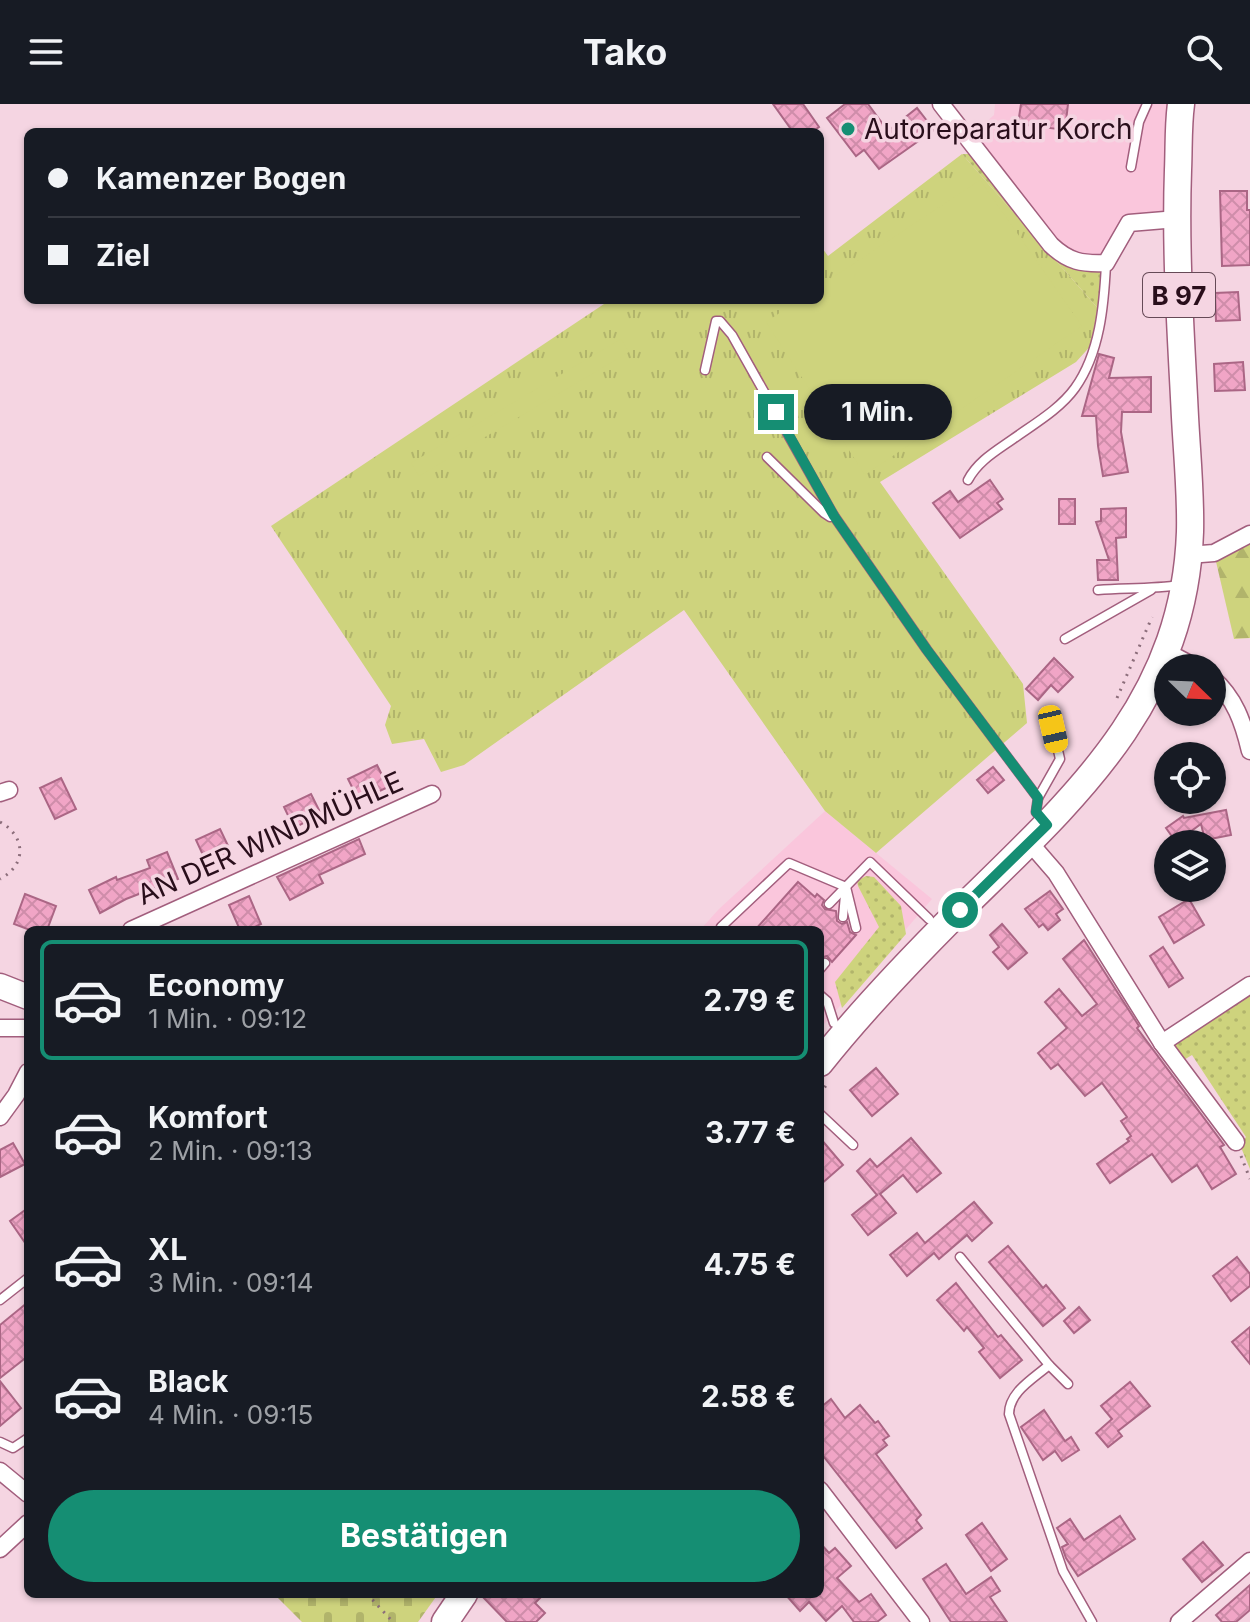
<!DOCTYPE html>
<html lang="de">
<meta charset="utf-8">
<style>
:root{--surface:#171b24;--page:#20242c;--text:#f1f3f6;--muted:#9ea1a6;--line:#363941;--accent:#158e73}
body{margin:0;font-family:Inter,sans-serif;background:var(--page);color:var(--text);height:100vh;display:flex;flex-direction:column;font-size:30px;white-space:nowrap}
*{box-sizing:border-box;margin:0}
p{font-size:26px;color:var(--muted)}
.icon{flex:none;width:44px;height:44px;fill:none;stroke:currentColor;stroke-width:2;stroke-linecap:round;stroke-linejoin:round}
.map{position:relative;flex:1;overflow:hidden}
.panel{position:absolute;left:24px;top:822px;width:800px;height:672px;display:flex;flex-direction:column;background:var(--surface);border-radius:12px;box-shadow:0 2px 6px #0004}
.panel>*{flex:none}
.hud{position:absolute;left:24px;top:24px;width:800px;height:176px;border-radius:12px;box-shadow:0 2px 6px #0004;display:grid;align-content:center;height:176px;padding:0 24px;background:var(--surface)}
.needle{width:52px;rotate:113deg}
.controls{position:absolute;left:1154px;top:550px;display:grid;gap:16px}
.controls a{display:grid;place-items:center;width:72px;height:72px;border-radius:50%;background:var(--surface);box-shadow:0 2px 6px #0004;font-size:40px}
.end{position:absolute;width:36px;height:36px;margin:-18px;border:10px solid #158e73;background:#fff;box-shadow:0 0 0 4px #fff}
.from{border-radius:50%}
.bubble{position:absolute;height:56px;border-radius:28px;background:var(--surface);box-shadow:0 2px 6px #0004;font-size:26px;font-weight:700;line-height:56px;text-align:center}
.car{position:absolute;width:24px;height:48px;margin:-24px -12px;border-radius:10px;box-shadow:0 0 6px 2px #0007;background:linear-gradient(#f5c518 24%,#345 0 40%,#f5c518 0 76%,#345 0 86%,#f5c518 0)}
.hud b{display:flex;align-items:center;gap:28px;height:76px;font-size:30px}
.hud b+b{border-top:2px solid var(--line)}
.hud i{width:20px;height:20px;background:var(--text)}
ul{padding:14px 0 0;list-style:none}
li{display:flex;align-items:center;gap:24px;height:120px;margin:0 16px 12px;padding:0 8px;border:4px solid transparent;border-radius:12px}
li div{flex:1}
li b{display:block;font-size:30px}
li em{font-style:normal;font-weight:700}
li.on{border-color:var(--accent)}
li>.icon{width:72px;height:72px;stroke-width:1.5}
.cta{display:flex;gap:16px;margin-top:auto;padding:16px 24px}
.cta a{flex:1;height:92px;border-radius:48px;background:var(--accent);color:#fff;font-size:32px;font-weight:700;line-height:92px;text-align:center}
header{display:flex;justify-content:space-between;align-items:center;height:104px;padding:0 24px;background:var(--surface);font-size:36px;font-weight:700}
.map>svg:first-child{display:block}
</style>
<header><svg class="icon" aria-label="menu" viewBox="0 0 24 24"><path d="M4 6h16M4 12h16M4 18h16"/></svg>Tako<svg class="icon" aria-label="search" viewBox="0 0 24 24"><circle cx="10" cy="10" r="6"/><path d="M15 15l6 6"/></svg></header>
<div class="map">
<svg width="1250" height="1518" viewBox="0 0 1250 1518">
<defs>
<pattern id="grass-dots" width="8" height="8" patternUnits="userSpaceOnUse" patternTransform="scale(2)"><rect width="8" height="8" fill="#ced37d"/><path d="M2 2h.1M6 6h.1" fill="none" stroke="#b1b46b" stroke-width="1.8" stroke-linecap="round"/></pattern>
<pattern id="forest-firs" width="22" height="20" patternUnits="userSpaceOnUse" patternTransform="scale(2)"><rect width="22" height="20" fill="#ced37d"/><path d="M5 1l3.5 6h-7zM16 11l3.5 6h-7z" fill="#b1b46b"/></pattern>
<pattern id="cemetery-stones" width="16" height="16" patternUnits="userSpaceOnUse" patternTransform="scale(2)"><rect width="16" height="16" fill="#ced37d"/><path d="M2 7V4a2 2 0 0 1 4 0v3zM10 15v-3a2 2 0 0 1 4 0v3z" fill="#b1b46b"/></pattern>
<pattern id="park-tufts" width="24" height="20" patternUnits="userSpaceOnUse" patternTransform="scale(2)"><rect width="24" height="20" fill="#ced37d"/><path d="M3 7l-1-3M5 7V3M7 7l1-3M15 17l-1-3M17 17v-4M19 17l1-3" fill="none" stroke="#b1b46b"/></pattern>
<pattern id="building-cross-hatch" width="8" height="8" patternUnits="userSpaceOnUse" patternTransform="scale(2)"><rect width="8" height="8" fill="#f1a5c6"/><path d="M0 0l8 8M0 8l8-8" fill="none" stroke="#cf8daa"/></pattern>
</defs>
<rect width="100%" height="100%" fill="#f5d5e2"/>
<!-- built -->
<g fill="#fac6dc">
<polygon points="995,0 1180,0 1175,114 1128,119 1106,159 1064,153 968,34 994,11"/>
<polygon points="825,707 932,795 820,925 820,826 700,826 719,805"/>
</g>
<!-- grass -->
<g fill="url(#grass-dots)">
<polygon points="962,50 980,50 1051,141 1106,159 1102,209"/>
<polygon points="866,772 874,773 901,802 906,830 842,904 835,878 879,823 858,782 857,777"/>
<polygon points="1250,889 1250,1065 1240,1041 1246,1033 1192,951 1182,957 1175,949 1175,941"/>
</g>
<!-- forest -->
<polygon fill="url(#forest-firs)" points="1250,430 1250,534 1234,535 1214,449"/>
<!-- cemetery -->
<polygon fill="url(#cemetery-stones)" points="274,1490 438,1490 418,1518 302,1518"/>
<!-- park -->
<polygon fill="url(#park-tufts)" points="962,50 1102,209 1095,237 1076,258 880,378 1023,580 1027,619 876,749 825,707 684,506 464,661 441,668 424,635 392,640 385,621 391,602 271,422 610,196 820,196 820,141 828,152"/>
<!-- garden -->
<g fill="#ced37d">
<polygon points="980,76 1082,222 865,371 766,218 799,196 820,196 820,182"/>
<polygon points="621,235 629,248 419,372 411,359"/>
</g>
<!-- building -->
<g fill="url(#building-cross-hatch)" stroke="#ab6685" stroke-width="2">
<polygon points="773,0 803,0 819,23 812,28 793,28"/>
<polygon points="845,0 868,0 888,27 917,4 934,26 879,65 864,46 856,52 827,14"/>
<polygon points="1021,0 1068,0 1065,26 1018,20"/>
<polygon points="1220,87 1247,87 1247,106 1250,106 1250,161 1222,162"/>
<polygon points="1238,188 1240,216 1216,217 1215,189"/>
<polygon points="1099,250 1114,254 1109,274 1151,273 1151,308 1122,308 1121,328 1128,368 1103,372 1098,342 1096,312 1082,312"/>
<polygon points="1243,258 1245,286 1215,287 1214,260"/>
<polygon points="990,376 1003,395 997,399 1002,405 960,434 933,399 950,387 958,398"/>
<rect x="1059" y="395" width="16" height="25"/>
<polygon points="1126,404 1126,433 1116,434 1118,476 1098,476 1097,456 1109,456 1096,418 1101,417 1101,405"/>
<polygon points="1054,554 1073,573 1058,588 1051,581 1038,596 1026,585"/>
<polygon points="377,661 388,683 359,697 348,675"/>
<polygon points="993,663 1004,676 988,689 977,676"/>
<polygon points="61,674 76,705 55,715 40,684"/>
<polygon points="311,690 321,710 294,724 284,703"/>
<polygon points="1226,706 1231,731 1205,736 1201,720 1176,738 1166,724 1183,712 1184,714"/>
<polygon points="220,725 232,750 208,762 196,736"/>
<polygon points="359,735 365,750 319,771 323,779 290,796 277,773"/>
<polygon points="167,748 178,775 126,795 100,809 89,786 116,773 117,776 150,764 147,756"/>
<polygon points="798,778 815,793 817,790 824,796 822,801 825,805 836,807 837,817 842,820 847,818 850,828 856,831 832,858 827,852 820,854 820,826 755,826"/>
<polygon points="1050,787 1063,805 1056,810 1060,816 1048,826 1043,820 1039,823 1025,805"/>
<polygon points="25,790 56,802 47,826 30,826 14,820"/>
<polygon points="249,792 261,820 248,826 240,826 229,801"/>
<polygon points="1189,795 1204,821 1174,839 1159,813"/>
<polygon points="1002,820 1027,849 1008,865 993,848 999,843 990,831"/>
<polygon points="1084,836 1139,922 1137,924 1224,1041 1220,1043 1236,1070 1212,1085 1197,1061 1172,1078 1152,1050 1110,1079 1097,1060 1129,1037 1127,1035 1131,1032 1121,1017 1127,1013 1102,979 1085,992 1058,960 1051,965 1038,949 1067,924 1045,898 1059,885 1082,912 1097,900 1063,855"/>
<polygon points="1163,843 1183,874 1169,883 1150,852"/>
<polygon points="876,964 898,990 872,1012 850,986"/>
<polygon points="820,1034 843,1061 820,1081"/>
<polygon points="911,1034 941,1069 917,1088 903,1071 880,1090 896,1109 868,1131 852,1111 877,1091 857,1067 870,1055 877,1063"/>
<polygon points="13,1039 25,1060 0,1073 0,1046"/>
<polygon points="974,1098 992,1119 972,1137 967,1131 939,1155 934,1149 907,1172 890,1151 917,1129 925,1139"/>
<polygon points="28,1104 28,1143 10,1117"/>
<polygon points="1008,1142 1043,1184 1046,1181 1065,1204 1043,1222 989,1158"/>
<polygon points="1237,1153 1250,1170 1250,1182 1231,1197 1213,1172"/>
<polygon points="956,1179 998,1233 1001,1231 1022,1256 1000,1274 979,1248 984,1244 967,1223 964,1227 937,1196"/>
<polygon points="28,1198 28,1252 0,1274 0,1221"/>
<polygon points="1079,1203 1090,1216 1074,1229 1064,1217"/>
<polygon points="1250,1223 1250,1260 1232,1238"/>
<polygon points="0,1277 21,1304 0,1322"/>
<polygon points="1130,1278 1150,1302 1118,1327 1122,1332 1108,1343 1096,1329 1112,1315 1101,1302"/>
<polygon points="831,1295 845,1314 860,1301 875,1319 878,1317 889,1332 883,1336 887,1341 876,1350 921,1411 916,1416 922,1424 896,1444 820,1348 820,1304"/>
<polygon points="1044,1306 1065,1337 1071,1333 1079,1346 1062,1357 1055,1347 1043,1356 1021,1323"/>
<polygon points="1120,1412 1135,1435 1078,1472 1066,1454 1062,1443 1068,1440 1057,1424 1070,1415 1084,1436"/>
<polygon points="982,1419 1007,1455 991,1467 966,1431"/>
<polygon points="1203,1438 1223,1461 1202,1478 1183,1455"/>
<polygon points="820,1439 829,1449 835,1444 851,1462 837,1474 859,1498 871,1490 886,1511 877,1518 854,1518 842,1502 826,1517 809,1498 800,1507 785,1490 820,1490"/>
<polygon points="946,1460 966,1490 991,1473 1000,1487 990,1493 1007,1518 951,1518 923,1475"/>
<polygon points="1250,1481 1250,1506 1236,1518 1222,1518 1216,1511"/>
<polygon points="480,1490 544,1490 535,1499 545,1509 536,1518 507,1518"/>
</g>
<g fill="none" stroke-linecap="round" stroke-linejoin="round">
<!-- service casing -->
<g stroke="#a25e7d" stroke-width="11">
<g id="service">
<polyline points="1131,63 1139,18 1147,0"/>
<polyline points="705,266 716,217 720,217 732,231 834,412 927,546 1038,694 1036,708 1044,717"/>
<polyline points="767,353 824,409 830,413 834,412"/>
<path d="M968 376C978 357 996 347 1013 335 1034 320 1060 305 1075 284 1100 249 1104 201 1106 160"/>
<path d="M1098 486C1126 484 1152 485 1180 481"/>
<polyline points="1065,535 1151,486"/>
<polyline points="1038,694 1060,655 1053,625"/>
<polyline points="846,783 856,824"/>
<polyline points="829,800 870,758 929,815"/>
<polyline points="843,813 845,791"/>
<polyline points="724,826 721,823 789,759 846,783"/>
<polyline points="820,865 825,859"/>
<polyline points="820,891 827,897 834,919"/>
<polyline points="820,1010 853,1041"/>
<polyline points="960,1153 1049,1261 1068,1280"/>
<polyline points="0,1196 28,1174"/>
<path d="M1049 1261C1033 1275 1009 1288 1009 1310L1063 1467 1092 1518"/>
<polyline points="0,1338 13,1344 28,1334"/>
</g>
</g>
<!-- minor casing -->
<g stroke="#a25e7d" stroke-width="19">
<g id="minor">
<path d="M941 0 1051 141C1069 158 1082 160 1106 159L1129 119 1177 115"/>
<polyline points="1188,451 1214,449 1250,430"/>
<polyline points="1167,548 1197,564"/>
<path d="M1212 574C1235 594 1243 618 1250 647"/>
<polyline points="0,689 9,686"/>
<polyline points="1030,739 1056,769 1162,939 1236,1038"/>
<polyline points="131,826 432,690"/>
<polyline points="0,924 28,924"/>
<polyline points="1162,939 1250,881"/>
<polyline points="0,1013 16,991 28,968"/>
<polyline points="0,1367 28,1390"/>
<polyline points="820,1386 921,1518"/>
<polyline points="0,1445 28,1419"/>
<polyline points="1179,1518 1250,1457"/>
</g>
</g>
<!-- secondary casing -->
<g stroke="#a25e7d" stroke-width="27">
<polyline id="secondary" points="0,882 28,893"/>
</g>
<!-- primary casing -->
<g stroke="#a25e7d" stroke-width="29">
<g id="primary">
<path d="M820 959C862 906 910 856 958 808 1072 696 1184 600 1190 428 1191 390 1187 351 1185 313 1181 231 1175 149 1178 66 1179 44 1178 22 1181 0"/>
<polyline points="445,1518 464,1490"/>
</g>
</g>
<!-- path -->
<g stroke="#8b6d7a" stroke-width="3" stroke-dasharray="2 6" stroke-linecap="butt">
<polyline points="1117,594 1152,513"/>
<path d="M0 718C26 732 27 761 0 775"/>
<polyline points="820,990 827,980"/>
<polyline points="1241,1052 1250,1075"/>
<polyline points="367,1490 393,1518"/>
</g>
<!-- service -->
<use href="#service" stroke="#fff" stroke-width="8"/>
<!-- minor -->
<use href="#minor" stroke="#fff" stroke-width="16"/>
<!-- secondary -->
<use href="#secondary" stroke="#fff" stroke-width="24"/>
<!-- primary -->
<use href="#primary" stroke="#fff" stroke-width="26"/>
</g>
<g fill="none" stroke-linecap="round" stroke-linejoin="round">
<!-- route -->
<polyline stroke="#158e73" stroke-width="10" points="776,308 834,412 927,546 1038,694 1036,708 1047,721 960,806"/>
</g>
<!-- markers -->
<circle fill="#158e73" stroke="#f5d5e2" stroke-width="3" cx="848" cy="25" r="8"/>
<g text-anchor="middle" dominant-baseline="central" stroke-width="7" stroke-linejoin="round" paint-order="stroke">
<!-- shield labels -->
<rect fill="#f5d5e2" stroke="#664a57" stroke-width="2" x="1143" y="169" width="72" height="44" rx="6"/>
<g font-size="26" font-weight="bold" fill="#290e1b">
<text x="1179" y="191">B 97</text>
</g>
<!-- poi labels -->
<g font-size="28" fill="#290e1b" stroke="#f5d5e2" text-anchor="start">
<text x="864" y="25">Autoreparatur Korch</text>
</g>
<!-- street labels -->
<g font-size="28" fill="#290e1b" stroke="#f5d5e2">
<text transform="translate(270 734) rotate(-24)">AN DER WINDMÜHLE</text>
</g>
</g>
</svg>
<div class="controls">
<a><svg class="needle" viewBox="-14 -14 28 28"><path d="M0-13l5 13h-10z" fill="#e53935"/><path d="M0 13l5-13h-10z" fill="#9ea1a6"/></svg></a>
<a><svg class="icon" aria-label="locate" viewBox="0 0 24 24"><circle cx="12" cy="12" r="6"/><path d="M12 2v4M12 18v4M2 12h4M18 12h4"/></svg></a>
<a><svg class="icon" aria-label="layers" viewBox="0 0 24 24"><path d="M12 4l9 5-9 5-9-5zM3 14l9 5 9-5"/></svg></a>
</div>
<i class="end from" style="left:960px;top:806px"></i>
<i class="end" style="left:776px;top:308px"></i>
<div class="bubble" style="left:804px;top:280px;width:148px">1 Min.</div>
<i class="car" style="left:1053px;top:625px;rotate:167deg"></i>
<div class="hud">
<b><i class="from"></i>Kamenzer Bogen</b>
<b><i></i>Ziel</b>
</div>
<section class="panel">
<ul>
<li class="on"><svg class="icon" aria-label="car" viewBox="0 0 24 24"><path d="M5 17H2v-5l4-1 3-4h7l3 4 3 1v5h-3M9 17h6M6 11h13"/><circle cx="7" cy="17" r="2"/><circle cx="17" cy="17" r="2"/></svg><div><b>Economy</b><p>1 Min. · 09:12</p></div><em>2.79 €</em></li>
<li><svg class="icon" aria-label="car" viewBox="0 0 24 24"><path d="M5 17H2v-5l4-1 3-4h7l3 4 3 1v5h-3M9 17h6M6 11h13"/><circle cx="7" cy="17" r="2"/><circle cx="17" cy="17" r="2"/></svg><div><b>Komfort</b><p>2 Min. · 09:13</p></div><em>3.77 €</em></li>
<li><svg class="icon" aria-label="car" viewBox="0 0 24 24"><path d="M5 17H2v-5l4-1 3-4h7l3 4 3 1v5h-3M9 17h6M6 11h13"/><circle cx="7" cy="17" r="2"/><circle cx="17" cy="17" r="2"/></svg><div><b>XL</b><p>3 Min. · 09:14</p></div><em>4.75 €</em></li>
<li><svg class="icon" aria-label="car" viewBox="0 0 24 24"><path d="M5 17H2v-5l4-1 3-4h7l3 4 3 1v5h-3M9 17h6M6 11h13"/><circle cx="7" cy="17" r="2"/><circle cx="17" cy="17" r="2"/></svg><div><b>Black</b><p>4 Min. · 09:15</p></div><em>2.58 €</em></li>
</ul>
<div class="cta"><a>Bestätigen</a></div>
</section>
</div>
